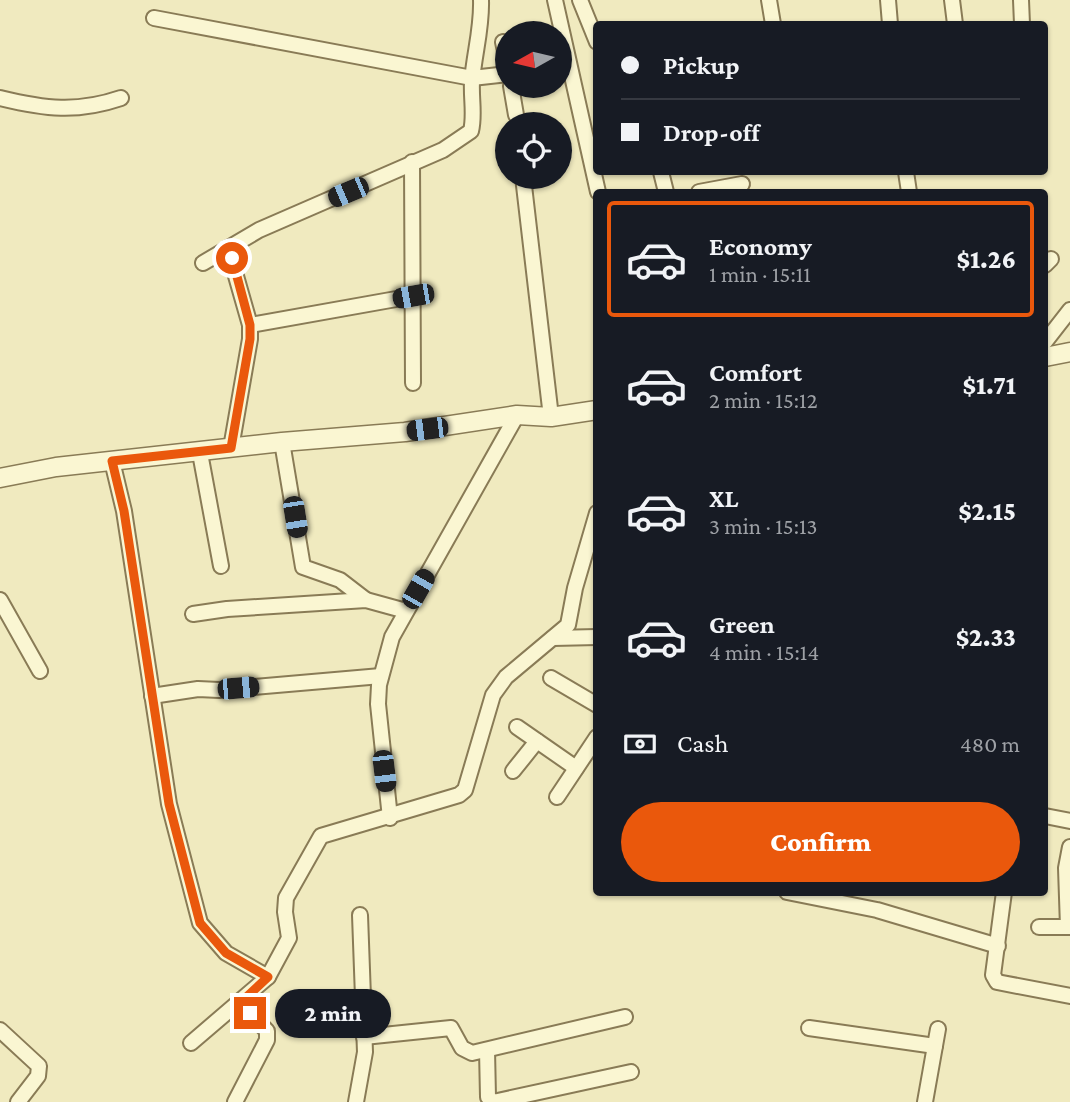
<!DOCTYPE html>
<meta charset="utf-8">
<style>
:root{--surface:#171b24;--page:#242831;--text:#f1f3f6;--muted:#9ea1a6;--line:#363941;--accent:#ea580c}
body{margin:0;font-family:"Crimson Pro",serif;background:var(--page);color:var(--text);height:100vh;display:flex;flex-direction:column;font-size:26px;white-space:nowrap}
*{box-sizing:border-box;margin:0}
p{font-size:23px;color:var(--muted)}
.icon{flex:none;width:38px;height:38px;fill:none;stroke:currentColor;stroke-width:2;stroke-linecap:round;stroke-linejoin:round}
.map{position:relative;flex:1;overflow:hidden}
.panel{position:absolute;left:593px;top:189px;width:455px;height:707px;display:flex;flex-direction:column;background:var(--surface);border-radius:7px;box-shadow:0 2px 5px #0004}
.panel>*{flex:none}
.banner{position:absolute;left:593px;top:21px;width:455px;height:154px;border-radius:7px;box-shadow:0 2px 5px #0004;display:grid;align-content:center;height:154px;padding:0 28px;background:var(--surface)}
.needle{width:46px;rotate:262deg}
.tools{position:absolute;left:495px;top:21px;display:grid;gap:14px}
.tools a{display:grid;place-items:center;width:77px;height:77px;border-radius:50%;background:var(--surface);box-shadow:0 2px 5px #0004;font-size:35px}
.end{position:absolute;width:32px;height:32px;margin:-16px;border:9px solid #ea580c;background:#fff;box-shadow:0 0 0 4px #fff}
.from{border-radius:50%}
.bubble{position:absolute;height:49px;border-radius:24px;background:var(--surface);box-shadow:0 2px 5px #0004;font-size:23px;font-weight:800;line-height:49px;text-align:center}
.car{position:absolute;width:21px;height:42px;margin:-21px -10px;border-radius:9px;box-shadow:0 0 5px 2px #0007;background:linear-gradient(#222 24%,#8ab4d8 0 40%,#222 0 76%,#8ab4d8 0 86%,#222 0)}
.banner b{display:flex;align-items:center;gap:24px;height:66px;font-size:26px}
.banner b+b{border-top:2px solid var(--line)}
.banner i{width:18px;height:18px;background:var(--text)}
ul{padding:12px 0 0;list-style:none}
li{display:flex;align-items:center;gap:21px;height:116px;margin:0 14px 10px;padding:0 14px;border:4px solid transparent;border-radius:7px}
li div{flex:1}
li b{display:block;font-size:26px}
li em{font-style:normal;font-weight:800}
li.active{border-color:var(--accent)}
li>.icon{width:63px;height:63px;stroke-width:1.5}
.pay{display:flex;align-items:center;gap:18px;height:77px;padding:0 28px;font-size:26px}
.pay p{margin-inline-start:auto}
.action{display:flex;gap:14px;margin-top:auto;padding:14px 28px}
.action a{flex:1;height:80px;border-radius:42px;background:var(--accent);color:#fff;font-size:28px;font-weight:800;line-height:80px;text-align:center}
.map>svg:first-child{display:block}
</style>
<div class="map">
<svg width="1070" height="1102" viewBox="0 0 1070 1102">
<rect width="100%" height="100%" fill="#f0eabf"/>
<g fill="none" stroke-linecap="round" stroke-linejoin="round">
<!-- minor casing -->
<g stroke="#897b56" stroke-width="18">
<g id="minor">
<polyline points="555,0 598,192"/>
<polyline points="580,0 597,42"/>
<polyline points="769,0 773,24"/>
<polyline points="888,0 890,24"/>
<polyline points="952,0 955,24"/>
<polyline points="1021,0 1022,24"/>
<polyline points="154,18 472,78 508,74"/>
<polyline points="503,42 508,66"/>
<polyline points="511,86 516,115"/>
<path d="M0 98C45 109 77 113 121 98"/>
<polyline points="412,162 413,383"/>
<polyline points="661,172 666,192"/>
<polyline points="906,172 909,192"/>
<polyline points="523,177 551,417"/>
<polyline points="699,192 742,184"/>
<polyline points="228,248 250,325 250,339 231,448"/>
<path d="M203 263 259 230 443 150 471 131C475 115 471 99 472 82 474 54 482 29 481 0"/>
<polyline points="1045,265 1051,259"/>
<polyline points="250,325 413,296"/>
<polyline points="1045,342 1070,310"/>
<polyline points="282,442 303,567 340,580 366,600"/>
<polyline points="200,453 221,566"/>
<polyline points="112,461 124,511 169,804 200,923 226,953 268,977"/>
<polyline points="0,600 40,671"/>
<polyline points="193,614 227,609 366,600 406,611"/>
<polyline points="553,638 597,637"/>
<polyline points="551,678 597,705"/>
<polyline points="152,696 198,689 219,690 381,676"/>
<polyline points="517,727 576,768"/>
<polyline points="513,771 537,741"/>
<polyline points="557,797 597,737"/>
<polyline points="1045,816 1070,821"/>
<polyline points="390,818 378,704 379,685 392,637 517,415"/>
<polyline points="787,892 877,910 998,946"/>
<polyline points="1004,892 993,975 997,982 1070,996"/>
<polyline points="1039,927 1070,927"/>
<polyline points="1068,927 1066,868 1070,847"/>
<polyline points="809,1028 935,1046"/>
<polyline points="0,1030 39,1066 38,1076 18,1102"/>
<polyline points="364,1037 451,1028 462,1048 472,1053 625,1017"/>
<polyline points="191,1043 268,977 289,938 285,912 286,898 321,836 459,795 465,790 493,695 506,677 568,625 575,588 597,513"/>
<polyline points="487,1050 488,1097 493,1102"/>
<polyline points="235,1102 267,1040 267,1031 240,1003"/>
<polyline points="356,1102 365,1052 360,915"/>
<polyline points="493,1102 631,1072"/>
<polyline points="925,1102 938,1029"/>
</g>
</g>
<!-- tertiary casing -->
<g stroke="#897b56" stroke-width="21">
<g id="tertiary">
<polyline points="1045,357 1070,352"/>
<polyline points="0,478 56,467 282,442 405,432 517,415 551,417 597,410"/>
</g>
</g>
<!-- minor -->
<use href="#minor" stroke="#faf6d2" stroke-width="14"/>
<!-- tertiary -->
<use href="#tertiary" stroke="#faf6d2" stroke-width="18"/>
</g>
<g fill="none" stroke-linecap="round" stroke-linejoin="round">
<!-- route -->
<polyline stroke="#ea580c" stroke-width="9" points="232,258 250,325 250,339 231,448 112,461 124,511 169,804 200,923 226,953 268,977 240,1003 250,1013"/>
</g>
</svg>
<div class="tools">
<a><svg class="needle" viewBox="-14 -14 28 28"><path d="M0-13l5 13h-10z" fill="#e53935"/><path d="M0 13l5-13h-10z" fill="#9ea1a6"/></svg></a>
<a><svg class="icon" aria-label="locate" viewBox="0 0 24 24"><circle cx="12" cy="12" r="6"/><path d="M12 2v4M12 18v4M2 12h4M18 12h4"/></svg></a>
</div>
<i class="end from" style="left:232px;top:258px"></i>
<i class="end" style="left:250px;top:1013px"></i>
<div class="bubble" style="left:275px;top:989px;width:116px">2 min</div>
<i class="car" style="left:348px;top:192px;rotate:247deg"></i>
<i class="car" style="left:413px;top:296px;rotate:260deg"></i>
<i class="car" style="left:427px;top:429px;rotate:263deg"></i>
<i class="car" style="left:295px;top:517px;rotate:171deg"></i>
<i class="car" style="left:418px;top:589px;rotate:30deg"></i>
<i class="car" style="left:238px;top:688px;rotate:85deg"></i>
<i class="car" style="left:384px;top:771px;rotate:173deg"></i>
<div class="banner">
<b><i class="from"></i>Pickup</b>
<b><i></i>Drop-off</b>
</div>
<section class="panel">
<ul>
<li class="active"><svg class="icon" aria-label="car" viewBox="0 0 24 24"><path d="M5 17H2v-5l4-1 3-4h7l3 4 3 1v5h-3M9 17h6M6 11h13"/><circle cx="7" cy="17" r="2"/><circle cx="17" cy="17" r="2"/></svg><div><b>Economy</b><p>1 min · 15:11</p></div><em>$1.26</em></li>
<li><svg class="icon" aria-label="car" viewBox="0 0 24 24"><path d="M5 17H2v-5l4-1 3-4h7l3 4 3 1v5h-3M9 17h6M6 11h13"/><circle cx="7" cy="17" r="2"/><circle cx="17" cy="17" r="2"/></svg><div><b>Comfort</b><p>2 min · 15:12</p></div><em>$1.71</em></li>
<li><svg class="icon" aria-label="car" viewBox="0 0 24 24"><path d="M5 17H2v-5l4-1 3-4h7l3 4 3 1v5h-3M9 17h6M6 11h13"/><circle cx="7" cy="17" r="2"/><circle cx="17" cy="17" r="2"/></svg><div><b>XL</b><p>3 min · 15:13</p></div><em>$2.15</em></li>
<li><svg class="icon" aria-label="car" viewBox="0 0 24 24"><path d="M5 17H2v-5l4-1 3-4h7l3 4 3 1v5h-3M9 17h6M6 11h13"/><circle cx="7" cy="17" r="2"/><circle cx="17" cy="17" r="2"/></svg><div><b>Green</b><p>4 min · 15:14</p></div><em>$2.33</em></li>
</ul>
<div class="pay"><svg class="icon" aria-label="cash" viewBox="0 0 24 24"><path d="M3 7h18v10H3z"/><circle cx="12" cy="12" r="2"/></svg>Cash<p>480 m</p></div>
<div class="action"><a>Confirm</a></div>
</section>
</div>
